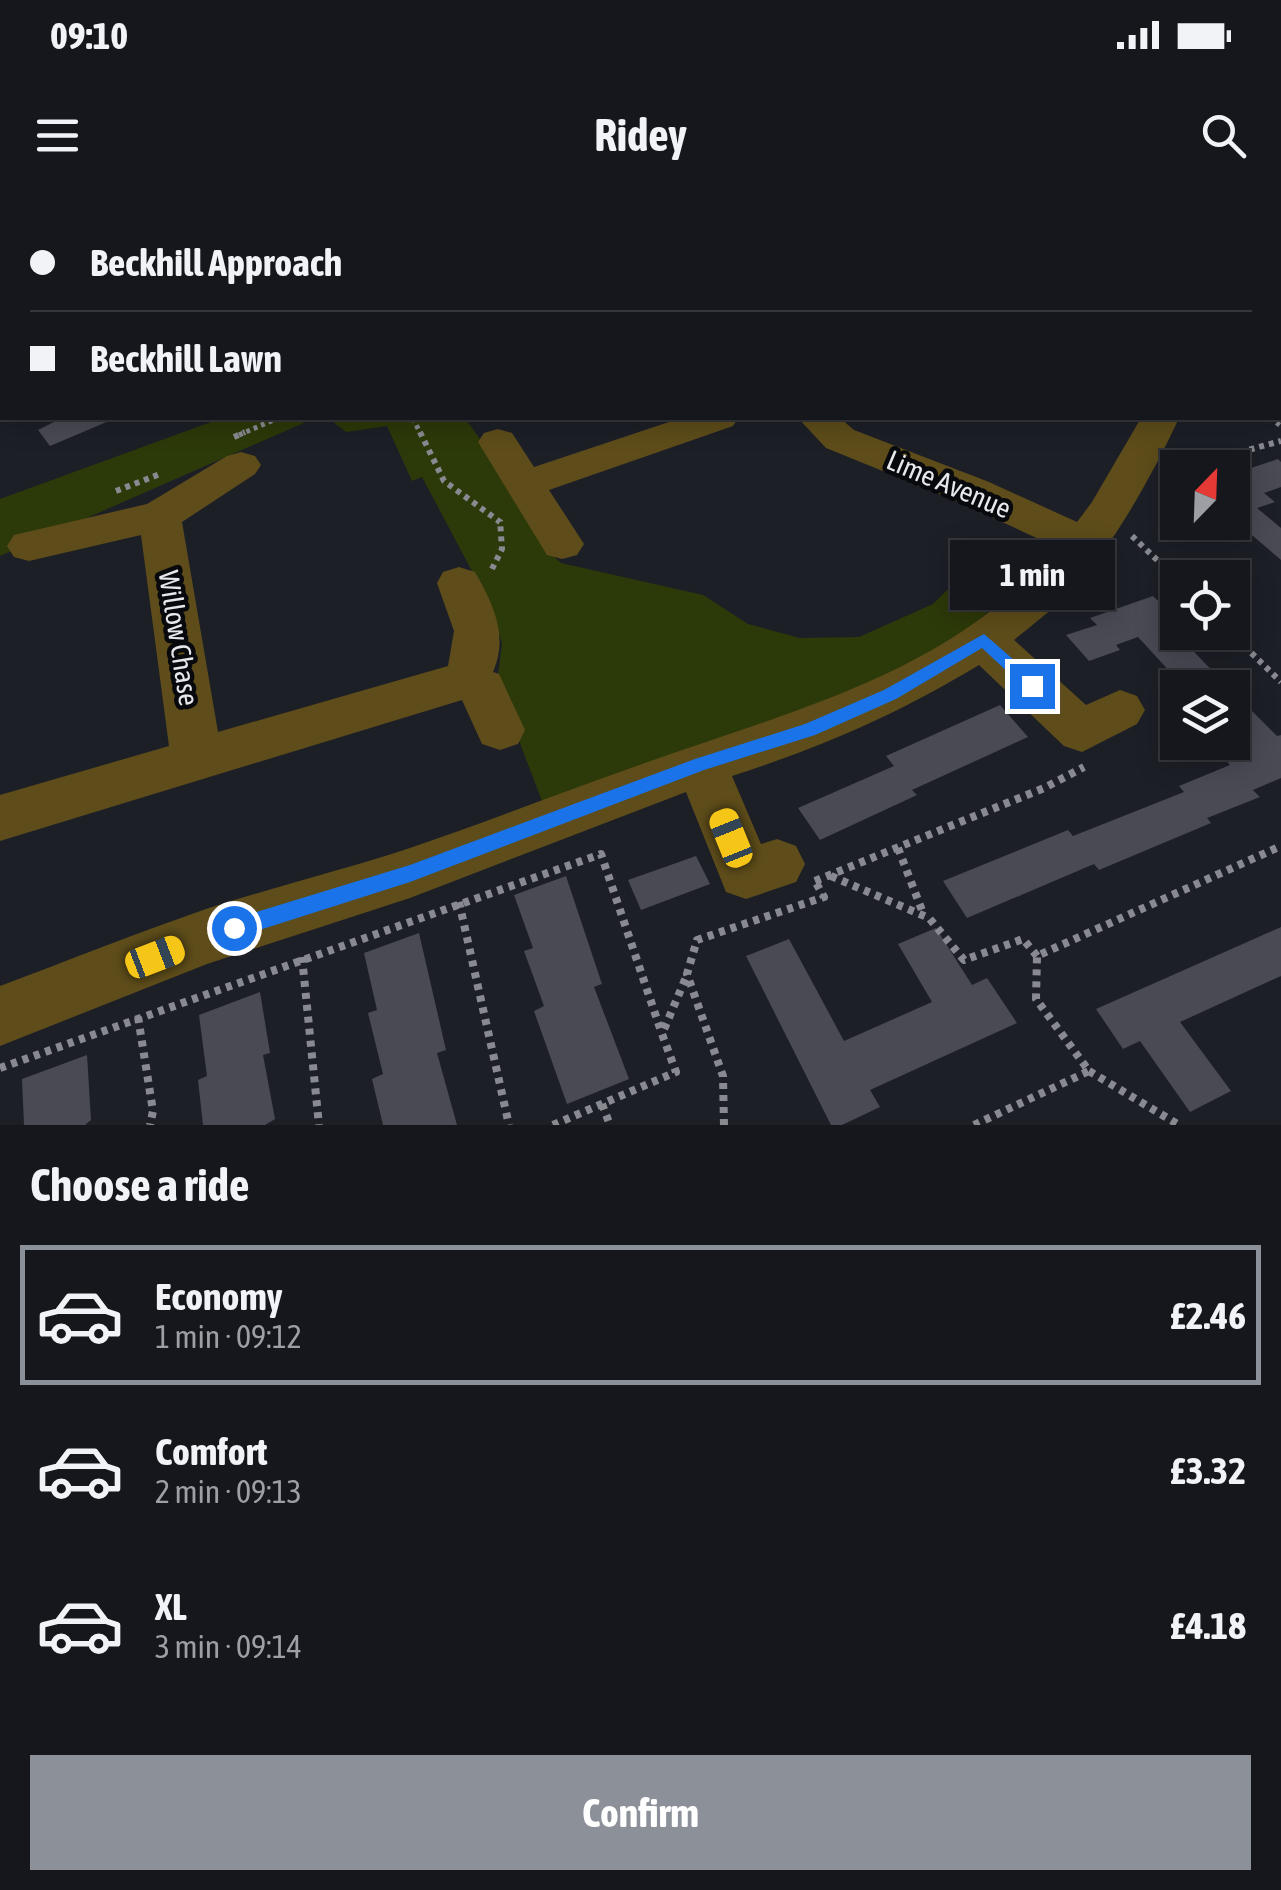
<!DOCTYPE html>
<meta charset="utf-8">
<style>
:root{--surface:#16171d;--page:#23242a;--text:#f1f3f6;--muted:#9e9fa4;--line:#35363b;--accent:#8c9099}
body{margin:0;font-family:"Asap Condensed",sans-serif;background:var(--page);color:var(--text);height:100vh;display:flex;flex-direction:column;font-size:38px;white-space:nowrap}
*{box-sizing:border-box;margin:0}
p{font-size:32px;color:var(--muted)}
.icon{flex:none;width:55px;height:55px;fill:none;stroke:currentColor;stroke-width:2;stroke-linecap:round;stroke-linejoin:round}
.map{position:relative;height:925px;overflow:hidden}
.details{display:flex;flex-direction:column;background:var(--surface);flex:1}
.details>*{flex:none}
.top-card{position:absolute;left:0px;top:0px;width:1282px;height:220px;box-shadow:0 5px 25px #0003,0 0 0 2px var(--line);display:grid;align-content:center;height:220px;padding:0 30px;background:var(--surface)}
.needle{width:65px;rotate:23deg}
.controls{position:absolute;left:1160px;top:250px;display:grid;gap:20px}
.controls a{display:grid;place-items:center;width:90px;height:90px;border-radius:0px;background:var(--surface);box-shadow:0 5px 25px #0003,0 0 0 2px var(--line);font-size:50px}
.end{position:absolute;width:45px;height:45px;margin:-22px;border:12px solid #1a73e8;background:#fff;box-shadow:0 0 0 5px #fff}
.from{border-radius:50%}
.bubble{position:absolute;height:70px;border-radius:0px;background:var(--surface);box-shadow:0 5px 25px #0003,0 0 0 2px var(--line);font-size:32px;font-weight:700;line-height:70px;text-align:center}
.car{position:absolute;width:30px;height:60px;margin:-30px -15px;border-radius:12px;box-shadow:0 0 8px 2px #0007;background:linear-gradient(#f5c518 24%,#345 0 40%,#f5c518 0 76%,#345 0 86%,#f5c518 0)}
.top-card b{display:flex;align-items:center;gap:35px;height:95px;font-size:38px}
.top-card b+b{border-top:2px solid var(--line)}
.top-card i{width:25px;height:25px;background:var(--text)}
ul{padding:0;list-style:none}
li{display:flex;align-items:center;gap:30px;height:140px;margin:0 20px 15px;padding:0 10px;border:5px solid transparent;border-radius:0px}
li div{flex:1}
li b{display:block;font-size:38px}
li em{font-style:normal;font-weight:700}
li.current{border-color:var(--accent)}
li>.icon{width:90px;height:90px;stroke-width:1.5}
h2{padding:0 30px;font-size:45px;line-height:120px}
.button{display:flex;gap:20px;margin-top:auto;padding:20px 30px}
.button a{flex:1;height:115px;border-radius:0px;background:var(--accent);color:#fff;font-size:40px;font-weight:700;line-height:115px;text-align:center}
.status{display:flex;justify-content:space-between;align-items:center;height:70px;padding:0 50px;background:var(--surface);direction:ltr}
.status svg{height:28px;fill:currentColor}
header{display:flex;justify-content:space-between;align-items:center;height:130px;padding:0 30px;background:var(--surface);font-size:45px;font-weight:700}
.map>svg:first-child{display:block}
</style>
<div class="status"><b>09:10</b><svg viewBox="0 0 49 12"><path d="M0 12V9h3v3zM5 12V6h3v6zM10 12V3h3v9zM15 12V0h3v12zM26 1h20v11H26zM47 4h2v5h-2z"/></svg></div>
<header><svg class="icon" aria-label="menu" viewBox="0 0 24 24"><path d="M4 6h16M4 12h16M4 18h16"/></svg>Ridey<svg class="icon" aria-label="search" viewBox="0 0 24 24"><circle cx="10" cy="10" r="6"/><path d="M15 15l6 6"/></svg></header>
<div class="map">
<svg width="1281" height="925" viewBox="0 0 1281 925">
<rect width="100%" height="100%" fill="#1d1f27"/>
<!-- green -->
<g fill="#2c3908">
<polygon points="222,218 315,218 0,356 0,299"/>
<polygon points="328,218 465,218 509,280 543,347 561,363 703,395 748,424 800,438 859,437 933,404 995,343 1014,340 1046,358 1019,386 959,436 878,481 749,534 542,601 497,483 502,443 491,407 422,277 412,281 387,226 346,232"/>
</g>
<!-- building -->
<g fill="#494a54">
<polygon points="62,218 116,218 50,246 38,230"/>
<polygon points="1278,259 1281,262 1281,287 1264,293 1275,302 1257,308 1281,328 1281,360 1232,318 1232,290 1252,283 1239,272"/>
<polygon points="1153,396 1178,420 1169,426 1229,488 1185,488 1138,437 1116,445 1120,450 1089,461 1066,435 1097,425 1090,418"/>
<polygon points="1232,491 1277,536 1281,535 1281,578 1253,590 1260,597 1207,618 1211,623 1099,670 1094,664 967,718 943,681 1068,630 1073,636 1184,592 1179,586 1230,565 1224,558 1244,550 1232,537"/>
<polygon points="1000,505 1028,537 912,590 917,595 820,640 798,608 894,566 886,556"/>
<polygon points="696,656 710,684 641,710 628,680"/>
<polygon points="566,676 602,784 594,787 629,879 567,904 534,811 544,806 524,751 533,748 514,695"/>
<polygon points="1281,727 1281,776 1180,822 1231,891 1190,912 1140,841 1123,849 1096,809"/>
<polygon points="936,728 972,785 987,778 1017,823 870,890 880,907 842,925 831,925 746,756 789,739 844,841 932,802 898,744"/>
<polygon points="419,733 446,850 437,853 457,925 383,925 372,879 383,874 368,813 377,810 364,753"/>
<polygon points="260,792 270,853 263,855 275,919 265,925 203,925 198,880 207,876 199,815"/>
<polygon points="87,855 91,920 85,925 24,925 22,879"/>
</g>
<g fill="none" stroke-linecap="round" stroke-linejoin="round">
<!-- path-far2 -->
<g stroke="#898a91" stroke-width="5" stroke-dasharray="4 4" stroke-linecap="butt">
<polyline points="1170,0 1174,2"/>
<polyline points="1149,2 1165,0"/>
<polyline points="413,218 421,235"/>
<polyline points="1270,218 1281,226"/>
<polyline points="239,235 278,218"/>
</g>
<!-- path-far1 -->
<g stroke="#898a91" stroke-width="6" stroke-dasharray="5 5" stroke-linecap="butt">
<polyline points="420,232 444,281 500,322"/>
<polyline points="234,237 245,232"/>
<polyline points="1182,268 1281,241"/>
<polyline points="116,291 160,274"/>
<polyline points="1132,336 1178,380"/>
<polyline points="492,369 502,349 500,320"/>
<polyline points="1230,432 1281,482"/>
</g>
<!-- path -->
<g stroke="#898a91" stroke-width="8" stroke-dasharray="6 6" stroke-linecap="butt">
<polyline points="898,648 923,713"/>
<polyline points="831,676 929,718 964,760 1023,739 1037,756"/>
<polyline points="815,681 1044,588 1084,567"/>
<polyline points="459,702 509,925"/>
<polyline points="302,757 319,925"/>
<polyline points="138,817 153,911 150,925"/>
<polyline points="0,868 601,654 662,834"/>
<polyline points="1089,871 1179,925"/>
<polyline points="602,904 610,925"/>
<polyline points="553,925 676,872 662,834 687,775"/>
<polyline points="724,925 723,876 687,774 697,740 824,697 815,681"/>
<polyline points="974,925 1089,871 1036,799 1037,756 1281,646"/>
</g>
<!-- minor -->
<g fill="#5e4d1a" fill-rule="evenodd">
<rect x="213" y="0" width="30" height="2"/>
<polygon points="429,0 459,0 460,2 430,2"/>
<polygon points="2,40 2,66 0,67 0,41"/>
<rect x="1280" y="115" width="1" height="21"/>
<rect x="0" y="182" width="2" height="22"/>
<polygon points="681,218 738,218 733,226 549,290 584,344 577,355 562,359 547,355 478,242 484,233 498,229 512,233 534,267"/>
<path d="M798 218H840L854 230 989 282 1077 322 1092 302 1141 218H1179C1152 276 1112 349 1067 395 1051 411 1032 425 1014 440L1086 505 1120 490 1137 496 1145 510 1137 524 1082 552 1064 546 979 465C896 515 824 546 732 576L761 644 777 639 796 646 805 664 796 682 746 699 726 692 686 592 410 698 207 764 0 846V786C69 760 137 733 206 709 274 687 343 670 410 648 484 623 557 594 631 568 778 514 953 476 1056 347L959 302 826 248Z"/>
<path d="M241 252 255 256 261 265 255 274 182 322 218 532 448 466 454 431 437 383 443 372 459 367 475 372C493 404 509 435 493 472L499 474 525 530 518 544 500 550 482 544 462 500 0 641V595L169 546 141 335 29 361 14 357 7 346 14 335 147 304 227 256Z"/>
</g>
</g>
<!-- route -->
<polygon fill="#1a73e8" points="984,434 1038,481 1038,490 1027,490 982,448 896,499 815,535 704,570 410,682 234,738 224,728 234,719 410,665 695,559 805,524 884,490"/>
<g text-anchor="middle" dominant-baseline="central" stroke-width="9" stroke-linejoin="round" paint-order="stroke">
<!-- street labels -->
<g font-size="28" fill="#e7e8ee" stroke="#08090c">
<text transform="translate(949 284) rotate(23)">Lime Avenue</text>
<text transform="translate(179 438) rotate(81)">Willow Chase</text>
</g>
</g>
</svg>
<div class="controls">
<a><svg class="needle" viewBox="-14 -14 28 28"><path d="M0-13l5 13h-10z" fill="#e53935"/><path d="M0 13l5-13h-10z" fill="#9e9fa4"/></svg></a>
<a><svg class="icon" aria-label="locate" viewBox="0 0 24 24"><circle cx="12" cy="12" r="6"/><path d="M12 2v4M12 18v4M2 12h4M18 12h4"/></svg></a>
<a><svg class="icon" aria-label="layers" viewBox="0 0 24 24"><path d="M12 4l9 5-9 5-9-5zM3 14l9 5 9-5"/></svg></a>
</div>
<i class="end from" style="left:234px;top:728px"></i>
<i class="end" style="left:1032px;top:486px"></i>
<div class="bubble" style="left:950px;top:340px;width:165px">1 min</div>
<i class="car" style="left:731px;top:638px;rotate:338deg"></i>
<i class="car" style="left:155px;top:757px;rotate:69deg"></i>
<div class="top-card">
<b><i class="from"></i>Beckhill Approach</b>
<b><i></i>Beckhill Lawn</b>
</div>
</div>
<section class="details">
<h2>Choose a ride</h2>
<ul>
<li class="current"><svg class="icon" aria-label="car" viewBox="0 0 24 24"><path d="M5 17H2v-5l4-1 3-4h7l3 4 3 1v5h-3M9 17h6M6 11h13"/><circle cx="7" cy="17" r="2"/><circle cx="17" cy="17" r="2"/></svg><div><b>Economy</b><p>1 min · 09:12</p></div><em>£2.46</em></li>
<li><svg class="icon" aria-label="car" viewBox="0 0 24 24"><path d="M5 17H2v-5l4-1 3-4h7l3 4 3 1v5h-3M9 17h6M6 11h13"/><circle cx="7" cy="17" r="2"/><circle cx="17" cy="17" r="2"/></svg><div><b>Comfort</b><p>2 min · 09:13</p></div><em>£3.32</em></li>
<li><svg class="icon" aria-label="car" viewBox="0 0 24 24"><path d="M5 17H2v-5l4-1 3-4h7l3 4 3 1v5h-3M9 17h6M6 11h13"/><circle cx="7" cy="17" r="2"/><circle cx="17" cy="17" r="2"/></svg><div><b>XL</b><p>3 min · 09:14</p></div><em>£4.18</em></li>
</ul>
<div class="button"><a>Confirm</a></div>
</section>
